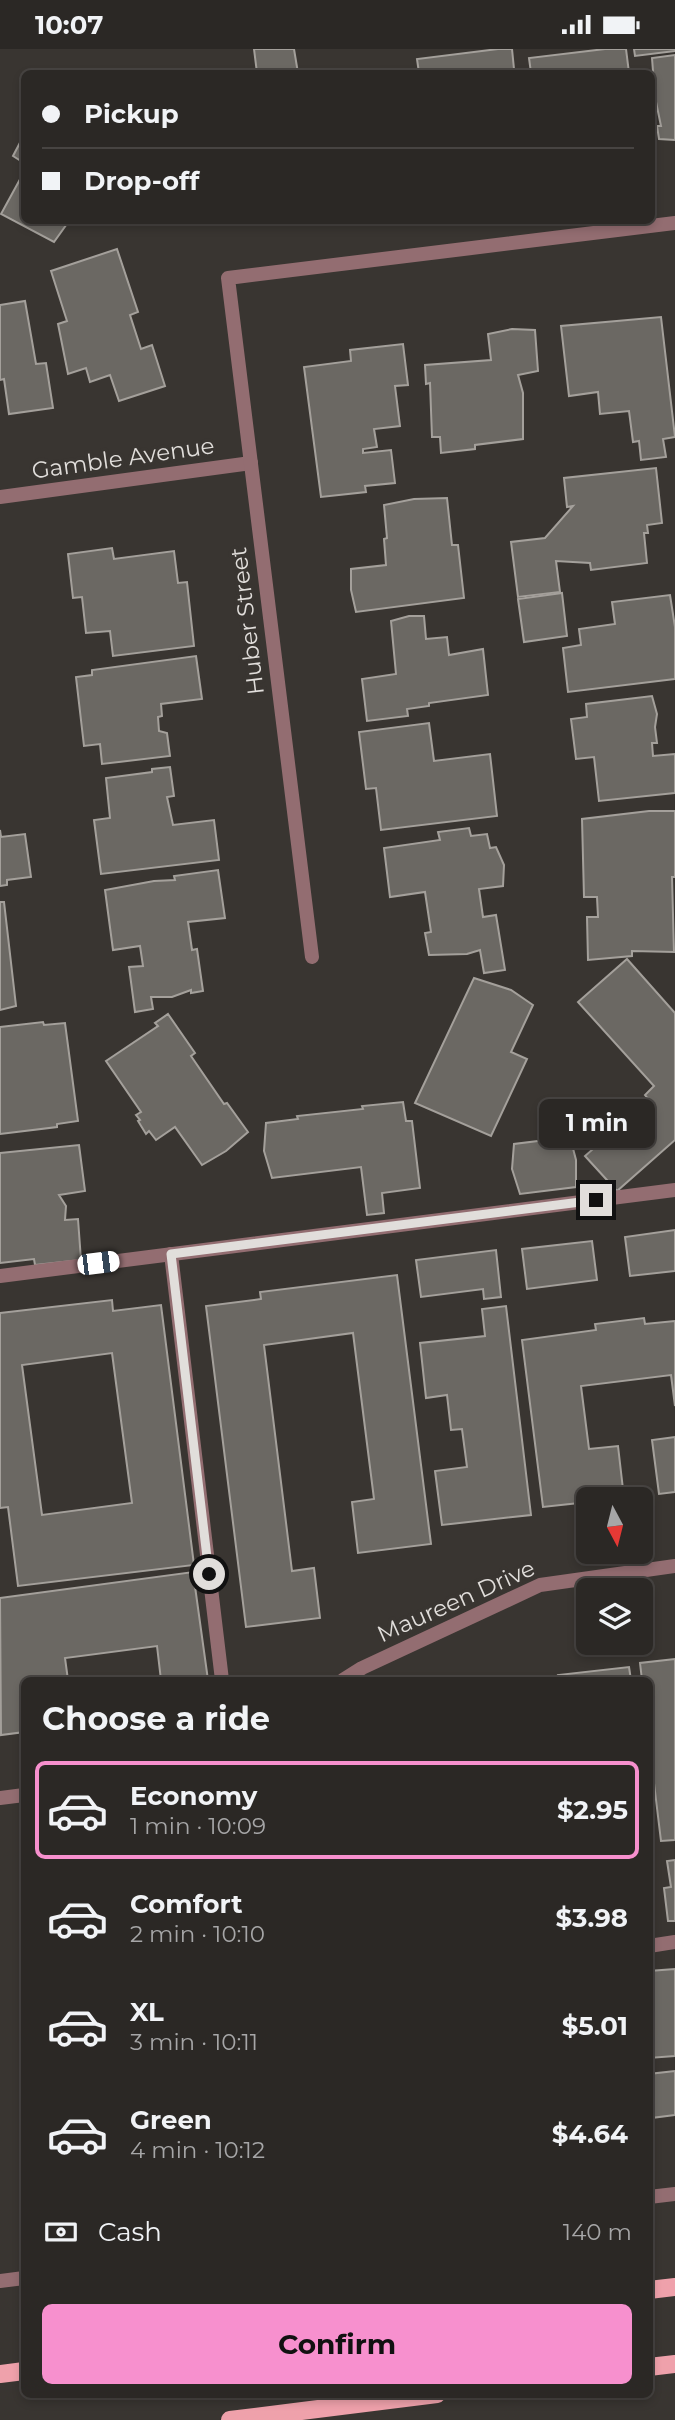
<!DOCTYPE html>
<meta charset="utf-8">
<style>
:root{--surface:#2b2825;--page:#373432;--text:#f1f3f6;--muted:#a6a6a7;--line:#474442;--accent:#f790ce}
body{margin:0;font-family:Montserrat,sans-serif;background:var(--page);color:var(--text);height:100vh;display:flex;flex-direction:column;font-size:26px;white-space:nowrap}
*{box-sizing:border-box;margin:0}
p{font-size:23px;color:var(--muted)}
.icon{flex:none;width:38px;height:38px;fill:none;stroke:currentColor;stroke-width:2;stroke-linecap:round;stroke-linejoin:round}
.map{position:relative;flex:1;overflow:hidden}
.details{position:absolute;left:21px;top:1628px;width:632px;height:721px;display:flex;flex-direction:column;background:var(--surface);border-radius:10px;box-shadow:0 4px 10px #0003,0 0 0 2px var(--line)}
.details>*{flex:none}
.guide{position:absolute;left:21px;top:21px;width:634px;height:154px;border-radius:10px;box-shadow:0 4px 10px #0003,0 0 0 2px var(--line);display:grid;align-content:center;height:154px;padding:0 21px;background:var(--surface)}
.needle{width:46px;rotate:173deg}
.fabs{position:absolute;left:576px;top:1438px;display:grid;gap:14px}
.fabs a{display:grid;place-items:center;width:77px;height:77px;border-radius:10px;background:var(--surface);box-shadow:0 4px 10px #0003,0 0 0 2px var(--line);font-size:35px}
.end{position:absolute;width:32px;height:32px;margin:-16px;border:9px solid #e1dedb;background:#111;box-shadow:0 0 0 4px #111}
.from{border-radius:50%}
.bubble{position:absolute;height:49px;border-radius:10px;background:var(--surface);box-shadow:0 4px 10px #0003,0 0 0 2px var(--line);font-size:23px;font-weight:700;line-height:49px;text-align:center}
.car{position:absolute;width:21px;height:42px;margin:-21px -10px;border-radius:9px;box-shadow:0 0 5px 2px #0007;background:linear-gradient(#fff 24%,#345 0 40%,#fff 0 76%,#345 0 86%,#fff 0)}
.guide b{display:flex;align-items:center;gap:24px;height:66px;font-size:26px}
.guide b+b{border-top:2px solid var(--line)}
.guide i{width:18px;height:18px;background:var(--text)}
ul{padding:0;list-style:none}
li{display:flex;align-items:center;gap:21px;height:98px;margin:0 14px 10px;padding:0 7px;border:4px solid transparent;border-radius:10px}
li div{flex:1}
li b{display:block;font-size:26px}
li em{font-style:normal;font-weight:700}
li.current{border-color:var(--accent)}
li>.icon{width:63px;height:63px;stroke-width:1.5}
h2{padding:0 21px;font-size:32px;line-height:84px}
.pay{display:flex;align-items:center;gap:18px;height:77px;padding:0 21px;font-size:26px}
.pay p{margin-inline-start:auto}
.cta{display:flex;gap:14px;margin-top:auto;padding:14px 21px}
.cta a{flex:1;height:80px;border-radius:10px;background:var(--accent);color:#111;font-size:28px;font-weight:700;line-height:80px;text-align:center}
.status{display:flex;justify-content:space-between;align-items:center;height:49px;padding:0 35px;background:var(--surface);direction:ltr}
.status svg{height:19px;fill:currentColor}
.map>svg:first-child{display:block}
</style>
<div class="status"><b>10:07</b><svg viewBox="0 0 49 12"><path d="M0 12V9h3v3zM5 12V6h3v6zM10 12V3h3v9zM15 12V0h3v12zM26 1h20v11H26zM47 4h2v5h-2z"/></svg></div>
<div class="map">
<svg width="675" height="2371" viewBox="0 0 675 2371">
<rect width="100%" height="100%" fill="#393531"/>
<!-- building -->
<g fill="#6b6863" stroke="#a4a09b" stroke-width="2" fill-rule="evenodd">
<polygon points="254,0 294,0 298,24 257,24"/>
<polygon points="498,0 512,0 514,20 510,20 511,24 419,24 417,10"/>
<polygon points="605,0 626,0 629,24 531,24 529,9"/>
<polygon points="634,0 675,0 675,2 635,7"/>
<polygon points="675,6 675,91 659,90 657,77 661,77 655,48 652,9"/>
<polygon points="24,86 24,114 13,107"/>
<polygon points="24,123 24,172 69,172 54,193 1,165"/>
<polygon points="117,200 138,263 130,266 141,300 152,296 165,337 119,352 110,326 90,333 86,319 68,325 58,275 67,272 51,222"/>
<polygon points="25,252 36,315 46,314 53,359 9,365 4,330 0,331 0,256"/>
<polygon points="661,268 675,388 663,390 666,408 641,411 639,392 633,393 629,362 600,365 598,343 569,347 561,277"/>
<polygon points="512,280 535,281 538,322 518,326 523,344 523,390 475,396 475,400 441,404 440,388 432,388 430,334 426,335 425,316 491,311 488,285"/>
<polygon points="403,295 408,336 395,337 400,377 374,380 377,398 363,400 363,404 391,401 395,434 365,437 366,443 321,448 304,318 351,312 350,301"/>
<polygon points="656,419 662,474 647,476 648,484 644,484 647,514 591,521 590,514 556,512 560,543 518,548 511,493 545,489 573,457 567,458 564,429"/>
<polygon points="447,449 452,496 458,496 464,549 356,563 351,541 351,520 386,516 384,490 387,489 384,456 414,450"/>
<polygon points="112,499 114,510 174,502 178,534 187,533 194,597 113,607 110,582 86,584 82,548 73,549 68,505"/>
<polygon points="562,544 567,587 524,593 518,550"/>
<polygon points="670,546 675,578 675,630 568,643 563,599 581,596 579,580 615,575 612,553"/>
<polygon points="409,567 424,567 426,590 447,588 449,606 483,600 488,646 429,654 429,657 407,660 408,667 367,672 362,630 396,625 391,572"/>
<polygon points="196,607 202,650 161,655 162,667 158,668 159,682 167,684 170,707 102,715 100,695 84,697 76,628 92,626 92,621"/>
<polygon points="652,647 657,665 655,678 657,694 652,694 653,707 675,705 675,744 599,752 594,708 576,710 571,670 587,668 586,655"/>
<polygon points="429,674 434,712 490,705 497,767 381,781 376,739 366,740 359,683"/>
<polygon points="170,718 174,747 167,748 173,776 214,771 219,811 101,825 94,771 110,769 106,729 152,723 152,720"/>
<polygon points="649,762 675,762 675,828 672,828 674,903 632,902 632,907 588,911 587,868 598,868 597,848 584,848 582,770"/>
<polygon points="469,779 471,787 487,785 490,799 496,798 504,816 503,837 479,840 483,868 496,866 505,921 484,924 480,901 467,905 429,906 425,884 431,883 425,843 390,848 384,799 440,791 438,783"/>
<polygon points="0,781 1,788 25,785 31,828 7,831 7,836 0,837"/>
<polygon points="218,821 225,869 188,873 192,901 197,900 203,942 191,944 191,941 172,948 151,948 153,960 135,963 129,918 143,917 140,897 113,901 105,841 154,832 175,831 174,827"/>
<polygon points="0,853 4,853 16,957 0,961"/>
<polygon points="627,910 675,964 675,1091 617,1142 585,1107 649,1051 645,1046 654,1037 578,953"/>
<polygon points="474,929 511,941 533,956 511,1003 527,1010 491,1087 415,1054"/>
<polygon points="168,965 195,1004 191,1007 224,1055 227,1054 248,1083 226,1102 202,1116 175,1078 156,1091 149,1082 146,1085 138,1072 140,1071 136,1066 141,1063 106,1012 158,977 155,974"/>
<polygon points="43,973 44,976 65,974 78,1072 57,1075 57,1078 0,1085 0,978"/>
<polygon points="403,1053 406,1072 412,1072 420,1139 382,1144 384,1164 367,1166 361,1118 272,1129 264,1102 266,1074 298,1070 297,1067 363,1060 362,1057"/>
<polygon points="570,1088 576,1111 576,1138 520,1145 512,1120 514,1095"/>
<polygon points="79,1096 85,1142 59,1146 66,1157 65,1171 78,1170 81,1211 35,1216 34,1210 0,1214 0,1104"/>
<polygon points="675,1181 675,1222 630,1227 625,1188"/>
<polygon points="592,1192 597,1231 527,1240 522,1200"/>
<polygon points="496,1201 501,1248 484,1250 483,1240 421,1248 416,1211"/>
<polygon points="397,1226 431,1495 358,1504 352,1453 374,1450 353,1284 264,1296 292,1522 314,1519 320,1569 246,1578 206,1257 261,1250 260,1243"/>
<path d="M112 1251 113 1262 161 1256 194 1516 18 1537 8 1458 0 1459V1264ZM112 1304 132 1454 42 1466 22 1316Z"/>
<polygon points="506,1257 531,1466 442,1476 435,1422 467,1418 462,1380 451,1381 447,1346 426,1349 420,1294 485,1287 482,1260"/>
<polygon points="644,1269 645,1275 675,1272 675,1357 671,1326 581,1337 589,1400 618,1397 624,1449 588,1451 588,1453 543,1458 522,1291 596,1281 595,1275"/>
<polygon points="675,1388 675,1443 659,1445 652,1391"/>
<polygon points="193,1523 208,1631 161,1631 157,1597 65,1609 68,1631 24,1631 24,1683 1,1686 0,1549"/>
<polygon points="675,1610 675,1791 661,1792 649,1693 649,1631 642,1631 640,1614"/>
<polygon points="629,1618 631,1631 559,1631 558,1626"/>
<polygon points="675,1811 675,1872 668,1872 664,1839 671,1838 667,1812"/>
<polygon points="675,1920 675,2007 649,2009 649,1922"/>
<polygon points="675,2022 675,2066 651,2069 649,2025"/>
</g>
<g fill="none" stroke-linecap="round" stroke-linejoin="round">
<!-- service -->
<g stroke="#936d71" stroke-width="14">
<polyline points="171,1205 222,1631"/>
<polyline points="0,1227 675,1141"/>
<polyline points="649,1897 675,1893"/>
</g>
<!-- minor -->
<g stroke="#936d71" stroke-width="14">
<polyline points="0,448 251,414"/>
<polyline points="312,908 228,229 675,174"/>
<polyline points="343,1631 362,1619 540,1536 675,1517"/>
<polyline points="0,1749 24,1746"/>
<polyline points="649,2148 675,2145"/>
<polyline points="0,2232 24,2229"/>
</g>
<!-- primary -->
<g stroke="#efa1ab" stroke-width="18">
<polyline points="649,2241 675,2238"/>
<polyline points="649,2318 675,2315"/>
<polyline points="0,2325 24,2322"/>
<polyline points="230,2371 437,2345"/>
</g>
</g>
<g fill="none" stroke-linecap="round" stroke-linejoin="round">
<!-- route -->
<polyline stroke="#e1dedb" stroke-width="9" points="209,1525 171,1205 596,1151"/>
</g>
<g text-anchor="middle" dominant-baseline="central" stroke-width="7" stroke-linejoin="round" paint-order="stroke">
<!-- street labels -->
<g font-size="23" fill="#e1dedb" stroke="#393531">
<text transform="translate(123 409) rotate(-8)">Gamble Avenue</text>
<text transform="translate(247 572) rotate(-97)">Huber Street</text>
<text transform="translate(456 1552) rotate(-24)">Maureen Drive</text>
</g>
</g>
</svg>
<div class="fabs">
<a><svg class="needle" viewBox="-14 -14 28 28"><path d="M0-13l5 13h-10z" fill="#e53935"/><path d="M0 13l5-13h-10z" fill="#a6a6a7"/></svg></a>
<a><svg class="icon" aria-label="layers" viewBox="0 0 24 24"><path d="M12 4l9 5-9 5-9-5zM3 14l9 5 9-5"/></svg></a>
</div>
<i class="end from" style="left:209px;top:1525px"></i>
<i class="end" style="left:596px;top:1151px"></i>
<div class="bubble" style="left:539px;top:1050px;width:116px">1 min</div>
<i class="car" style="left:98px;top:1214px;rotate:83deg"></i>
<div class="guide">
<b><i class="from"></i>Pickup</b>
<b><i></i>Drop-off</b>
</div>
<section class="details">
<h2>Choose a ride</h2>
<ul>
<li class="current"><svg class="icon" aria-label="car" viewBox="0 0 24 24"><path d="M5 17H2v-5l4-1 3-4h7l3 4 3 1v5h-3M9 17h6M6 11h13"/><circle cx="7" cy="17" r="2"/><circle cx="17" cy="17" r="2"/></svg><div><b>Economy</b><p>1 min · 10:09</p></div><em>$2.95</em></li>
<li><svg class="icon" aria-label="car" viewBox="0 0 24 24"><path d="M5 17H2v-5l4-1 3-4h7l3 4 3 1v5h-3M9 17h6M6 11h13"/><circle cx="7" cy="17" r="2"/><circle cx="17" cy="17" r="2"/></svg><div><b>Comfort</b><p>2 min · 10:10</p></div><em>$3.98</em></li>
<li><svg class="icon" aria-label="car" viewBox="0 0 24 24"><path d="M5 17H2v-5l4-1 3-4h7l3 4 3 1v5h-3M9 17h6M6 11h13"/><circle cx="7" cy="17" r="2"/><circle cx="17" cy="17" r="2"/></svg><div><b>XL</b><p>3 min · 10:11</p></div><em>$5.01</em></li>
<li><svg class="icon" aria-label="car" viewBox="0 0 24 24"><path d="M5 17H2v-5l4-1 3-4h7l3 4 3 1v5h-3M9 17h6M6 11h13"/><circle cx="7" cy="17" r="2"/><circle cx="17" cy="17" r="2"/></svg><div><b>Green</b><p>4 min · 10:12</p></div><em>$4.64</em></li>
</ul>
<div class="pay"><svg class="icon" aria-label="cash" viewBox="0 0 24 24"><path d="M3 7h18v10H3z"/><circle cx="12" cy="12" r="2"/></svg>Cash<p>140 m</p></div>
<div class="cta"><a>Confirm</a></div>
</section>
</div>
